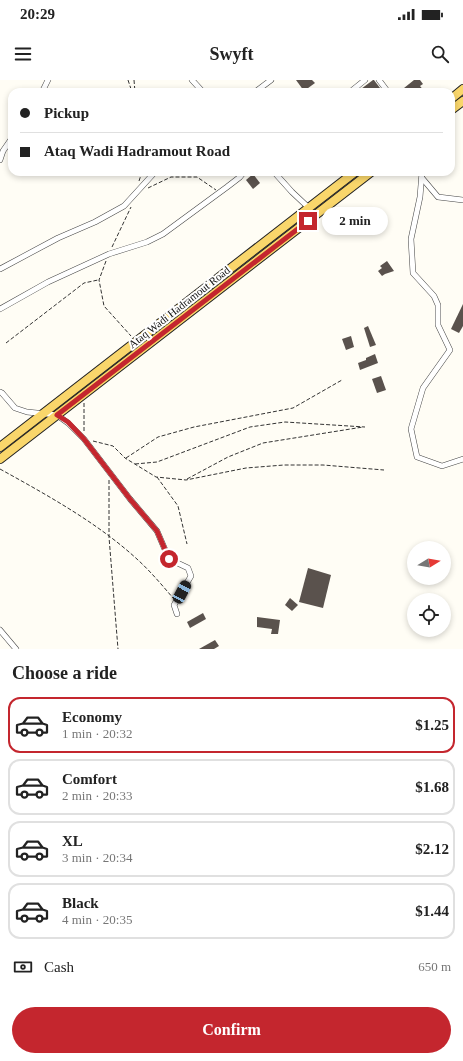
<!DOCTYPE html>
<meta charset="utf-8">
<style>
:root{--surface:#fff;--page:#f2f2f2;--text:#222;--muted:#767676;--line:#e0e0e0;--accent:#c4262e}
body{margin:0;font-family:"Times New Roman",serif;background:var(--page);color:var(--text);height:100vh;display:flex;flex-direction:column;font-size:15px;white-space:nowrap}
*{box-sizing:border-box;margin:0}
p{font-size:13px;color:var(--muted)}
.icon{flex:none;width:22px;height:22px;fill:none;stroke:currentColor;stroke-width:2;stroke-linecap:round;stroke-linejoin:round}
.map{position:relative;height:569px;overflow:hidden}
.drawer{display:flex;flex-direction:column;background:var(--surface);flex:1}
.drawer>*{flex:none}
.guide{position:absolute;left:8px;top:8px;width:447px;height:88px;border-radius:12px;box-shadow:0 2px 6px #0003;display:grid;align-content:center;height:88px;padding:0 12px;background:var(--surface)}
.needle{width:26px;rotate:79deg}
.controls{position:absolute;left:407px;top:461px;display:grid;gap:8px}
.controls a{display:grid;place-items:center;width:44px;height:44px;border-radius:50%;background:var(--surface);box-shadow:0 2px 6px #0003;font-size:20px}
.end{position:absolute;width:18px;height:18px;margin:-9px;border:5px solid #c4262e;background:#fff;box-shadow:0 0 0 2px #fff}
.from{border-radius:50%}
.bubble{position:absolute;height:28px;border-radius:14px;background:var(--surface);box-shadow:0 2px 6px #0003;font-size:13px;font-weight:700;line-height:28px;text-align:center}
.car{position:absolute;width:12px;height:24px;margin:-12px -6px;border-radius:5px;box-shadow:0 0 3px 1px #0007;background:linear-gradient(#222 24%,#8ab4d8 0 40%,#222 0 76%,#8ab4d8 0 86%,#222 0)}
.guide b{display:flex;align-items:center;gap:14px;height:38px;font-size:15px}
.guide b+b{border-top:1px solid var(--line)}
.guide i{width:10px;height:10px;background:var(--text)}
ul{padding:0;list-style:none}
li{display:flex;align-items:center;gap:12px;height:56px;margin:0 8px 6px;padding:0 4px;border:2px solid var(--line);border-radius:12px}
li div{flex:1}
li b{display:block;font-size:15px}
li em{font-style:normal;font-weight:700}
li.active{border-color:var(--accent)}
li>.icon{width:36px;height:36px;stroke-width:1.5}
h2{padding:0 12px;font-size:18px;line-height:48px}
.pay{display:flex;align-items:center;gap:10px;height:44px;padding:0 12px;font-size:15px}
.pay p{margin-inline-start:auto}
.primary-button{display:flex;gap:8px;margin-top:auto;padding:8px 12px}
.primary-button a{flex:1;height:46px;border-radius:24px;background:var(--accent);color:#fff;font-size:16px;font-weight:700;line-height:46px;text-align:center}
.status{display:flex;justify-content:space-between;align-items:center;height:28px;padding:0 20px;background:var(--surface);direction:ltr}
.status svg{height:11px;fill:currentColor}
header{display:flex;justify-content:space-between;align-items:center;height:52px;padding:0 12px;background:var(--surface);font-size:18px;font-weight:700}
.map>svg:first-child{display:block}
</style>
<div class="status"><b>20:29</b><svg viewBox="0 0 49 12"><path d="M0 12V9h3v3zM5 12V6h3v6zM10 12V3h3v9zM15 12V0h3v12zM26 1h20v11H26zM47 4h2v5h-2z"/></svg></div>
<header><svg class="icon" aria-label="menu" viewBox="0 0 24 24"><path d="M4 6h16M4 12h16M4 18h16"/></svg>Swyft<svg class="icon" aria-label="search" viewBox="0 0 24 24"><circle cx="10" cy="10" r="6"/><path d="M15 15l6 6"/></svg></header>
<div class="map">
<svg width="463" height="569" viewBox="0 0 463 569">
<rect width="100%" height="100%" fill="#fffdf5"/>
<!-- building -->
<g fill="#5a524d">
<polygon points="296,0 312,0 315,3 304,11"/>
<polygon points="373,0 374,0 383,12 363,12 361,9"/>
<polygon points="414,0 420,0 423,4 420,6 425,12 399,12"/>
<polygon points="253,94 260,103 253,109 246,100"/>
<polygon points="387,181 394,191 385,194 382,196 378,191 382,188 380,186"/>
<polygon points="463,224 463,246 459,253 451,249"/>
<polygon points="368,246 376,265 370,267 364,248"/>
<polygon points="351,256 354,267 346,270 342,259"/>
<polygon points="375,274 378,283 360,290 358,283 366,280 366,278"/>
<polygon points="381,296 386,310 377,313 372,299"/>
<polygon points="308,488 331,495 323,528 299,522"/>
<polygon points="290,518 298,525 292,531 285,525"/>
<polygon points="203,533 206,539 190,548 187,542"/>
<polygon points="257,537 280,540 278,554 271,554 272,549 257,547"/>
<polygon points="215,560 219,566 214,569 199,569"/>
</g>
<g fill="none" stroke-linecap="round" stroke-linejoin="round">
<!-- minor casing -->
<g stroke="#444" stroke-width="6">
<g id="minor">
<polyline points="192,0 203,12"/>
<polyline points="379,0 388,12"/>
<polyline points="42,12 48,0"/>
<polyline points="255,12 271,0"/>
<polyline points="350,12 365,0"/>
<polyline points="0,80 3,71 12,58"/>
<polyline points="274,92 292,112 309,128"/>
<polyline points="422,92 420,117 411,159 413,193 434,216 438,225 438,245 450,270 423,308 411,349 417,377 442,386 463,379"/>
<polyline points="422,98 438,117 463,120"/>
<polyline points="0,189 58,158 95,142 124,126 155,92"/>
<polyline points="0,229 48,202 109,174 147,162 163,154 227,107 240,97 244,92"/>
<polyline points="0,312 2,313 15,328 27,332 57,335 68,343 84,359 130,419 157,451 169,479 188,488 191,496 174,525 177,534"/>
<polyline points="0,550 16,569"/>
</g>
</g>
<!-- primary casing -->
<g stroke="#222" stroke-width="10">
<g id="primary">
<polyline points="451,19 463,9"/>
<polyline points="451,30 463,21"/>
<polyline points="0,367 355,92"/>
<polyline points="0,379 371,92"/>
</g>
</g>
<!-- path -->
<g stroke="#333" stroke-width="1" stroke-dasharray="4 2" stroke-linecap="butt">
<polyline points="128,0 132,12"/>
<polyline points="134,0 135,12"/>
<polyline points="139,101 142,92"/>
<polyline points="148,108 171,97 197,97 216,110"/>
<polyline points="112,167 131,127"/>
<polyline points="106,181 99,200 104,226 131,256"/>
<polyline points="6,263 84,203 98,200"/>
<polyline points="84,323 84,351"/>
<polyline points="93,361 113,366 125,378 156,397 186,400 246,388 284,385 323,385 384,390"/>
<polyline points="126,378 158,357 194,347 293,328 342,300"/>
<polyline points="135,384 157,382 250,347 285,342 365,347"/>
<path d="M0 389C47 415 98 443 138 480 150 491 162 505 173 518"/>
<polyline points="157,397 178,426 187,464"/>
<polyline points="187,399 228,377 263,363 363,347"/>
<polyline points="109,400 109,457 118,569"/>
</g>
<!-- minor -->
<use href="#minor" stroke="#fff" stroke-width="5"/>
<!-- primary -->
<use href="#primary" stroke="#f9d66b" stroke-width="8"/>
</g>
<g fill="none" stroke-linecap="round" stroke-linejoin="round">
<!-- route -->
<polyline stroke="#c4262e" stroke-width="5" points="169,479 157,451 130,419 84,359 68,342 57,335 308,141"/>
</g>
<g text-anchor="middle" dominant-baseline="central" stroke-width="4" stroke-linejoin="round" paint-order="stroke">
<!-- street labels -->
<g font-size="11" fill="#111" stroke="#fff">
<text transform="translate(179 227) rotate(-38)">Ataq Wadi Hadramout Road</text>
</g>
</g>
</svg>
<div class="controls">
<a><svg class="needle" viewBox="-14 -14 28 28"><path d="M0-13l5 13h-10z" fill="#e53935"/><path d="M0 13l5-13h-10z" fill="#767676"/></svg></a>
<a><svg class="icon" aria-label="locate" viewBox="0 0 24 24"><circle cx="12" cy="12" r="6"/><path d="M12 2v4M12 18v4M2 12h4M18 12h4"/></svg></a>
</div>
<i class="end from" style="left:169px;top:479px"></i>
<i class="end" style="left:308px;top:141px"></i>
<div class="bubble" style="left:322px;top:127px;width:66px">2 min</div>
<i class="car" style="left:182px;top:512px;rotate:28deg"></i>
<div class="guide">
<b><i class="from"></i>Pickup</b>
<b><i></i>Ataq Wadi Hadramout Road</b>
</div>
</div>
<section class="drawer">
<h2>Choose a ride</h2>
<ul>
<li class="active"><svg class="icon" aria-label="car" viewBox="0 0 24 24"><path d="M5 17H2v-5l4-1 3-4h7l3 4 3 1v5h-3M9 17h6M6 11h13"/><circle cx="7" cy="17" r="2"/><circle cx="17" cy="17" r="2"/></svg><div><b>Economy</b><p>1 min · 20:32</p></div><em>$1.25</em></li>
<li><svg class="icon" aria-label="car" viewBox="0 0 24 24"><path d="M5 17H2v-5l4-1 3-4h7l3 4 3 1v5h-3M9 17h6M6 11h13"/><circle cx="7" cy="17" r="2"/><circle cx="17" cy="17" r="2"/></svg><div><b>Comfort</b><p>2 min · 20:33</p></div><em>$1.68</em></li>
<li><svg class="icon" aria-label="car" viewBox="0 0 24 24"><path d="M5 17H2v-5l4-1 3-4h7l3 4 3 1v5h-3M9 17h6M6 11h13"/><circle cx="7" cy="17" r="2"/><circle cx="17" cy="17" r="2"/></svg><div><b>XL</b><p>3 min · 20:34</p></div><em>$2.12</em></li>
<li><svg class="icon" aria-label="car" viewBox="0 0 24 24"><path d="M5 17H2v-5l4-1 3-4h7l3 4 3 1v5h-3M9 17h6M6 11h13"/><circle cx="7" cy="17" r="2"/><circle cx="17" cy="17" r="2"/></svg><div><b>Black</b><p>4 min · 20:35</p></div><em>$1.44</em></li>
</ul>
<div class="pay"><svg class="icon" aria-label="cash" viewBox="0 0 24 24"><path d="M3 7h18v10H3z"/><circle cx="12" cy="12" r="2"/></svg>Cash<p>650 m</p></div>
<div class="primary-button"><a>Confirm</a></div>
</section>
